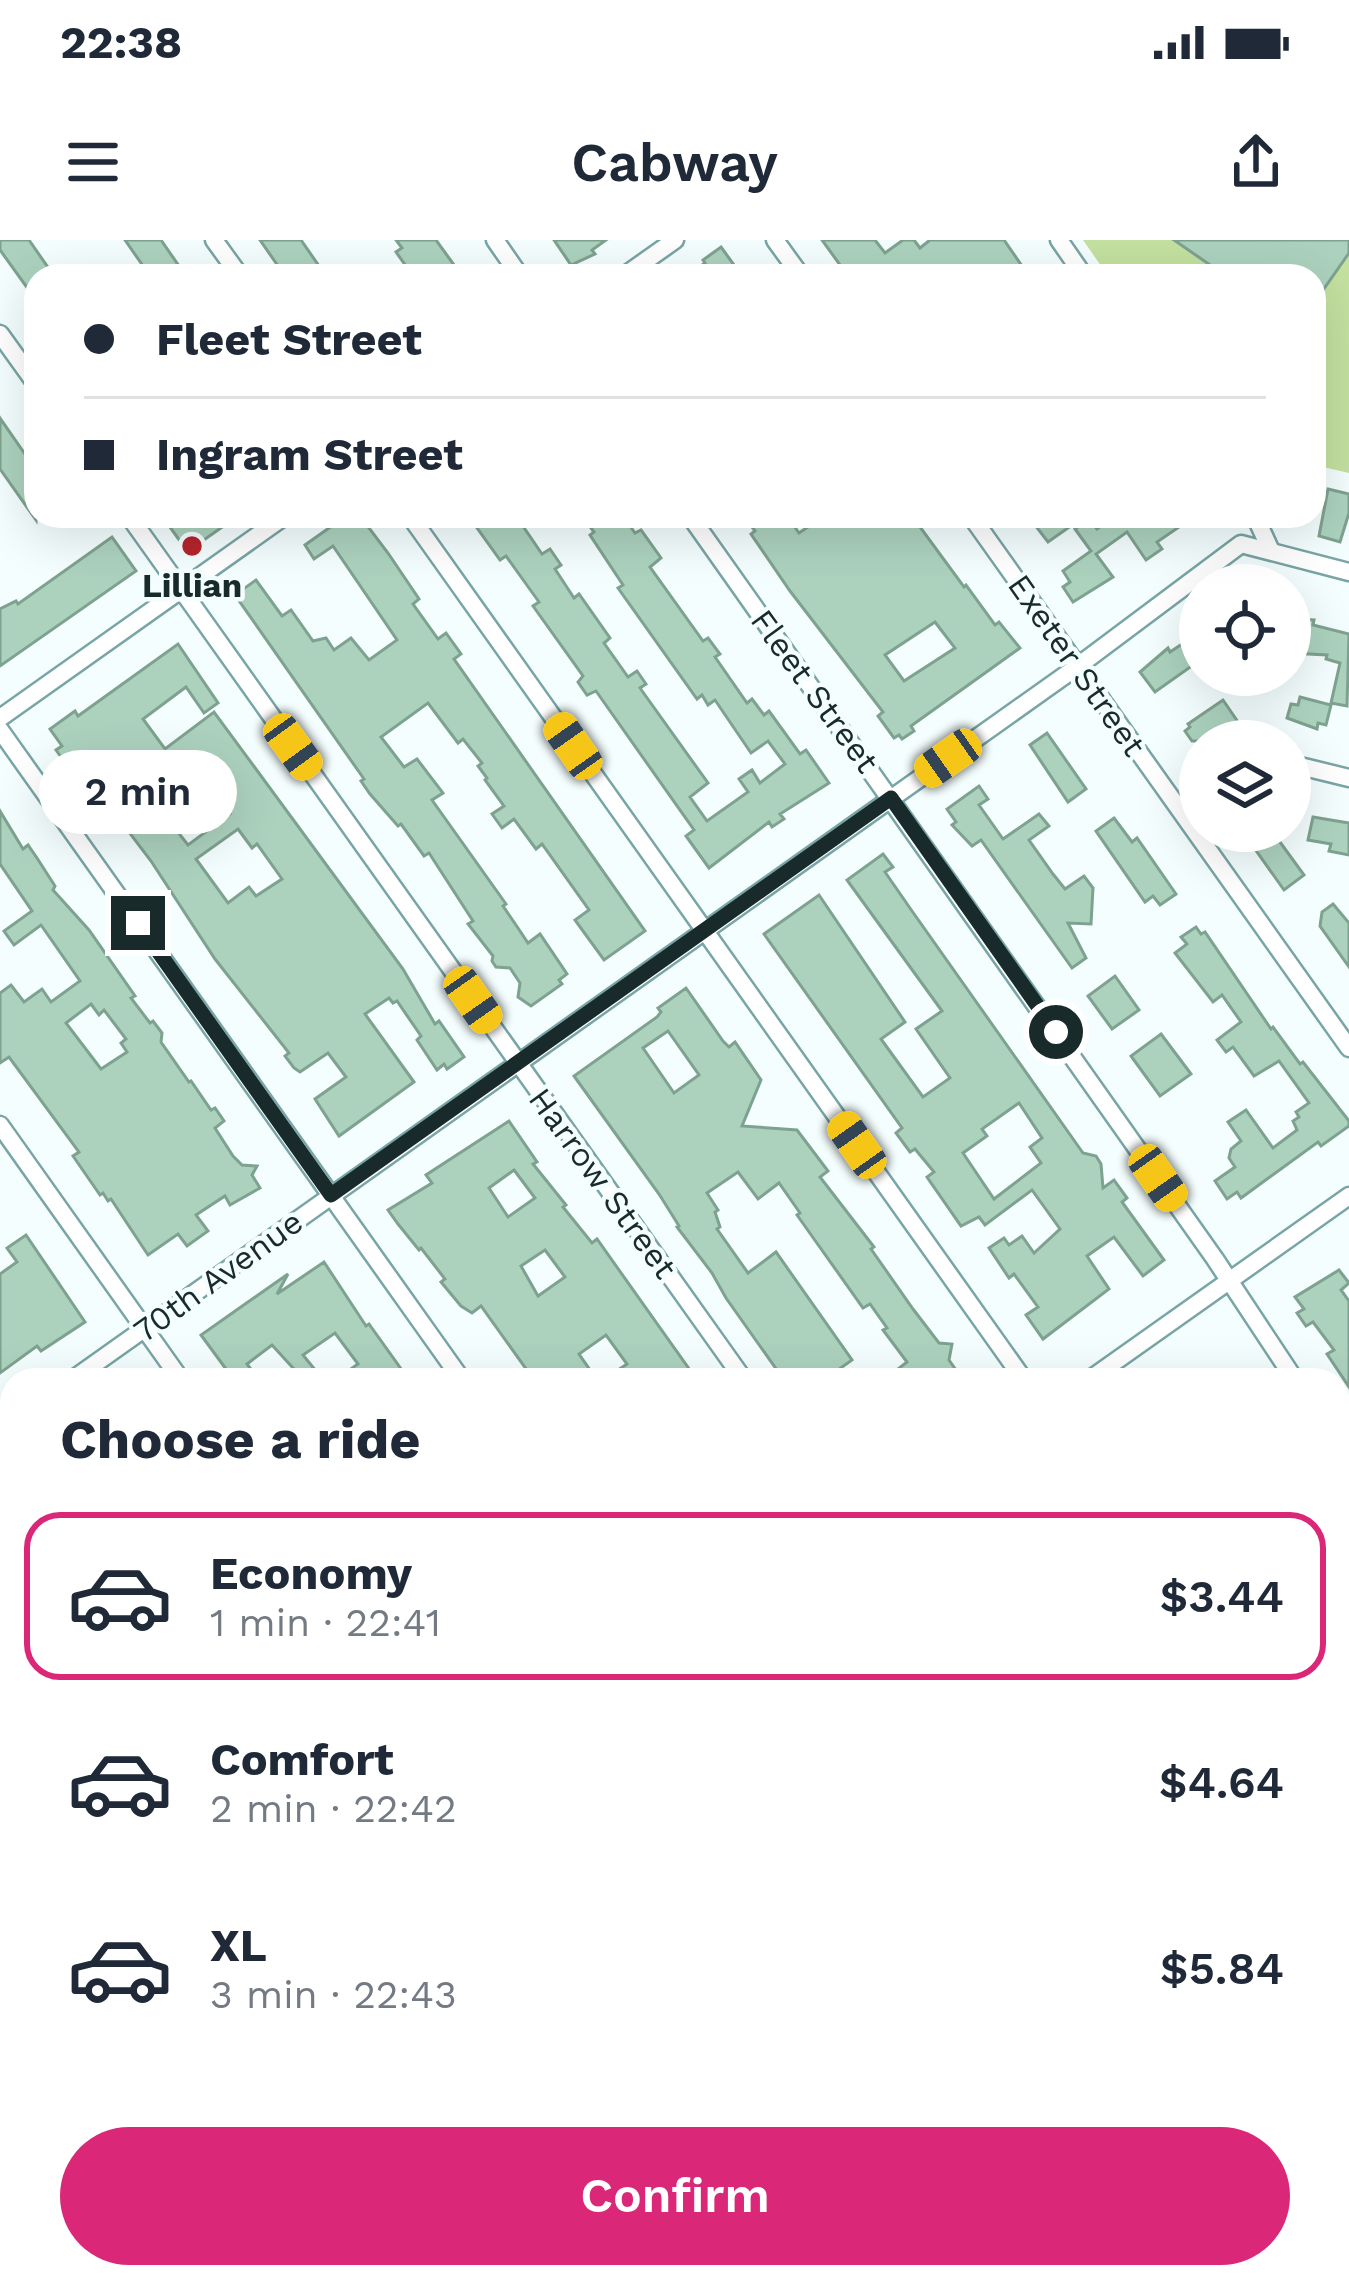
<!DOCTYPE html>
<meta charset="utf-8">
<style>
:root{--surface:#fff;--page:#f6f6f7;--text:#1f2937;--muted:#747a83;--line:#e0e1e3;--accent:#db2777}
body{margin:0;font-family:"Work Sans",sans-serif;background:var(--page);color:var(--text);height:100vh;display:flex;flex-direction:column;font-size:45px;white-space:nowrap}
*{box-sizing:border-box;margin:0}
p{font-size:39px;color:var(--muted)}
.icon{flex:none;width:66px;height:66px;fill:none;stroke:currentColor;stroke-width:2;stroke-linecap:round;stroke-linejoin:round}
.map{position:relative;flex:1;overflow:hidden}
.panel{position:absolute;left:0px;top:1128px;width:1350px;height:921px;display:flex;flex-direction:column;background:var(--surface);border-radius:36px 36px 0 0;box-shadow:0 12px 48px #0002}
.panel>*{flex:none}
.banner{position:absolute;left:24px;top:24px;width:1302px;height:264px;border-radius:36px;box-shadow:0 12px 48px #0002;display:grid;align-content:center;height:264px;padding:0 60px;background:var(--surface)}
.controls{position:absolute;left:1179px;top:324px;display:grid;gap:24px}
.controls a{display:grid;place-items:center;width:132px;height:132px;border-radius:50%;background:var(--surface);box-shadow:0 12px 48px #0002;font-size:60px}
.end{position:absolute;width:54px;height:54px;margin:-27px;border:15px solid #182a2a;background:#fff;box-shadow:0 0 0 6px #fff}
.from{border-radius:50%}
.bubble{position:absolute;height:84px;border-radius:42px;background:var(--surface);box-shadow:0 12px 48px #0002;font-size:39px;font-weight:600;line-height:84px;text-align:center}
.car{position:absolute;width:36px;height:72px;margin:-36px -18px;border-radius:15px;box-shadow:0 0 9px 3px #0007;background:linear-gradient(#f5c518 24%,#345 0 40%,#f5c518 0 76%,#345 0 86%,#f5c518 0)}
.banner b{display:flex;align-items:center;gap:42px;height:114px;font-size:45px}
.banner b+b{border-top:3px solid var(--line)}
.banner i{width:30px;height:30px;background:var(--text)}
ul{padding:0;list-style:none}
li{display:flex;align-items:center;gap:36px;height:168px;margin:0 24px 18px;padding:0 36px;border:6px solid transparent;border-radius:36px}
li div{flex:1}
li b{display:block;font-size:45px}
li em{font-style:normal;font-weight:600}
li.current{border-color:var(--accent)}
li>.icon{width:108px;height:108px;stroke-width:1.5}
h2{padding:0 60px;font-size:54px;line-height:144px}
.button{display:flex;gap:24px;margin-top:auto;padding:24px 60px}
.button a{flex:1;height:138px;border-radius:72px;background:var(--accent);color:#fff;font-size:48px;font-weight:600;line-height:138px;text-align:center}
.status{display:flex;justify-content:space-between;align-items:center;height:84px;padding:0 60px;background:var(--surface);direction:ltr}
.status svg{height:33px;fill:currentColor}
header{display:flex;justify-content:space-between;align-items:center;height:156px;padding:0 60px;background:var(--surface);font-size:54px;font-weight:600}
.map>svg:first-child{display:block}
</style>
<div class="status"><b>22:38</b><svg viewBox="0 0 49 12"><path d="M0 12V9h3v3zM5 12V6h3v6zM10 12V3h3v9zM15 12V0h3v12zM26 1h20v11H26zM47 4h2v5h-2z"/></svg></div>
<header><svg class="icon" aria-label="menu" viewBox="0 0 24 24"><path d="M4 6h16M4 12h16M4 18h16"/></svg>Cabway<svg class="icon" aria-label="share" viewBox="0 0 24 24"><path d="M12 15V3M7 8l5-5 5 5M5 13v7h14v-7"/></svg></header>
<div class="map">
<svg width="1349" height="2048" viewBox="0 0 1349 2048">
<rect width="100%" height="100%" fill="#f5fefe"/>
<!-- green -->
<polygon fill="#c4e1a0" points="1083,0 1349,0 1349,233 1314,225 1314,36 1108,36"/>
<!-- building -->
<g fill="#acd2be" stroke="#7ea290" stroke-width="3" fill-rule="evenodd">
<polygon points="0,0 29,0 54,36 36,36 36,60 0,10"/>
<polygon points="125,0 161,0 179,26 175,29 179,36 150,36"/>
<polygon points="260,0 301,0 326,36 285,36"/>
<polygon points="396,0 436,0 462,36 413,36 396,12 402,8"/>
<polygon points="554,0 606,0 592,10 595,14 571,25"/>
<polygon points="822,0 875,0 885,13 903,0 914,0 920,8 930,0 1004,0 1029,36 848,36"/>
<polygon points="1174,0 1349,0 1349,13 1314,63 1314,36 1226,36"/>
<polygon points="721,7 742,36 686,36 705,23 703,20"/>
<polygon points="0,178 36,230 36,280 0,229"/>
<polygon points="1328,249 1349,254 1349,273 1340,302 1319,296"/>
<polygon points="162,276 238,276 191,309 185,308"/>
<polygon points="346,276 360,276 388,313 419,359 413,364 438,399 446,393 461,414 454,419 645,691 604,720 575,680 589,670 542,604 536,609 514,579 502,588 492,574 504,566 485,540 487,538 478,526 482,523 463,499 458,503 428,463 381,497 404,527 417,519 443,553 432,560 506,664 503,666 518,688 528,703 540,694 567,734 559,740 562,744 531,766 518,757 520,743 510,728 496,727 492,721 493,716 468,684 473,681 429,613 424,616 401,584 398,586 370,554 361,541 364,539 235,355 256,340 282,376 291,370 313,401 326,398 334,410 351,398 369,420 397,400 333,306 314,319 305,305"/>
<polygon points="488,276 516,276 542,314 550,309 561,325 555,329 574,358 579,354 610,398 604,403 628,437 637,431 646,444 640,448 708,543 690,557 707,581 748,552 739,539 752,530 760,543 785,524 768,501 751,513 715,460 708,465 702,455 697,459 618,348 623,345 590,295 594,292 588,284 599,276 623,276 635,293 641,290 661,318 650,327 703,401 708,398 720,414 715,417 747,463 752,459 764,475 769,471 800,514 806,510 829,543 780,574 784,579 772,587 769,582 709,628 686,596 694,590 596,451 587,455 578,442 583,436 533,366 539,362 506,316 500,320 475,285"/>
<path d="M744 276H787L799 293 824 276H831L838 286 852 276 859 283 868 276H912L964 347 966 345 995 385 999 382 1020 408 911 486 914 491 902 499 899 495 894 498 878 476 883 472 790 351 751 294 755 291ZM935 382 955 408 904 441 885 415Z"/>
<polygon points="1028,276 1085,276 1048,302"/>
<polygon points="1116,276 1195,276 1157,302 1162,309 1146,320 1127,292 1096,314 1113,337 1073,362 1063,347 1070,342 1063,331 1091,311 1075,289 1089,279 1097,289"/>
<polygon points="112,297 136,331 0,426 0,369 16,361 18,364"/>
<polygon points="1294,379 1314,380 1313,385 1349,394 1347,466 1331,463 1340,423 1326,419 1327,415 1290,413 1290,384 1294,384"/>
<path d="M178 404 218 463 204 473 186 447 143 479 165 509 214 472 403 729 435 784 439 781 464 817 447 829 444 824 437 830 417 800 421 796 397 761 393 763 389 758 365 774 414 842 339 896 315 859 346 837 328 813 300 832 294 828 285 816 289 813 215 719 151 621 85 534 72 519 66 524 56 510 62 506 50 489 75 471 78 476ZM205 528 223 553 218 557 230 574 188 605 155 563ZM238 589 252 608 257 604 282 639 256 656 249 647 228 663 196 619Z"/>
<polygon points="1182,404 1196,423 1155,452 1140,432 1168,408 1170,412"/>
<polygon points="1300,457 1331,465 1326,485 1318,483 1317,489 1287,478 1291,464 1298,465"/>
<polygon points="1223,460 1251,501 1192,501 1185,491 1190,487 1188,484"/>
<polygon points="1047,493 1086,549 1068,562 1030,505"/>
<polygon points="979,546 988,559 979,565 1003,599 1039,574 1049,586 1029,600 1053,634 1065,649 1084,636 1093,648 1091,684 1068,683 1086,718 1072,728 981,600 972,606 952,585 956,582 947,569"/>
<path d="M0 571 23 609 28 605 37 618 55 646 53 650 89 690 135 756 131 758 150 783 153 781 162 793 161 802 189 842 191 841 211 870 215 868 224 881 215 888 233 916 242 925 257 926 252 935 260 948 230 965 225 956 196 975 208 991 187 1006 178 994 148 1015 111 959 108 961 103 953 100 955 73 916 79 912 9 817 0 823V753L11 745 24 762 42 749 51 762 80 741 41 685 14 705 4 691 32 671 0 624ZM91 764 99 775 104 770 126 799 121 803 127 812 101 829 66 783Z"/>
<polygon points="1313,577 1349,583 1349,615 1329,611 1331,604 1308,600"/>
<polygon points="1114,578 1132,602 1137,598 1176,654 1160,665 1153,656 1145,662 1096,591"/>
<polygon points="1265,591 1272,591 1304,635 1284,650 1250,602"/>
<path d="M883 614 893 627 885 632 912 671 1083 913 1096 916 1101 924 1103 948 1114 940 1127 958 1122 962 1164 1020 1143 1036 1114 997 1087 1016 1109 1049 1043 1099 1026 1075 1038 1067 1014 1034 1009 1038 989 1008 1004 998 1009 1005 1022 996 1034 1013 1060 989 1032 950 985 985 979 977 961 986 927 937 934 932 915 909 910 912 896 893 902 888 764 694 819 655 905 782 881 799 923 857 950 838 916 789 942 771 847 640ZM1019 863 1042 898 1030 907 1041 923 994 959 963 913 987 896 982 889Z"/>
<polygon points="1333,664 1349,683 1349,727 1320,686 1322,672"/>
<polygon points="1196,687 1201,694 1205,692 1271,789 1273,787 1300,824 1303,822 1349,881 1349,886 1321,906 1318,902 1241,958 1237,952 1227,959 1215,941 1235,927 1229,918 1231,909 1241,901 1228,882 1246,870 1273,908 1297,890 1293,881 1299,877 1296,872 1309,863 1279,821 1254,836 1233,807 1226,812 1217,800 1241,782 1222,755 1213,762 1175,713 1187,704 1181,697"/>
<polygon points="1115,736 1139,770 1112,789 1088,756"/>
<path d="M686 748 723 801 729 807 735 802 761 840 742 886 797 890 828 931 820 937 874 1007 871 1009 913 1069 939 1103 952 1104 949 1120 963 1140H907L898 1129 907 1122 883 1090 887 1088 870 1064 863 1068 797 975 800 973 779 943 758 959 738 932 707 953 718 970 715 972 720 987 717 989 748 1033 776 1012 852 1120 824 1140H784L726 1058 712 1033 677 987 679 986 659 954 574 836 657 777 661 772 658 768ZM668 791 699 835 674 853 643 808Z"/>
<polygon points="1161,794 1191,834 1160,856 1131,816"/>
<path d="M509 881 537 922 533 924 566 965 563 967 592 1003 597 999 697 1140H603L627 1124 606 1095 579 1114 597 1140H534L481 1066 472 1073 461 1066 441 1042 445 1039 421 1008 419 1010 398 984 388 970 432 943 426 935ZM514 930 535 958 508 977 489 948ZM545 1010 565 1037 538 1056 521 1026Z"/>
<polygon points="26,995 85,1082 41,1111 37,1106 0,1133 0,1034 17,1022 7,1008"/>
<polygon points="324,1022 366,1086 369,1084 409,1140 335,1140 358,1124 335,1093 303,1115 316,1131 304,1140 272,1105 247,1124 259,1140 234,1140 201,1095 288,1034 277,1054"/>
<polygon points="1339,1030 1349,1043 1341,1050 1349,1061 1349,1147 1327,1114 1334,1110 1313,1082 1306,1086 1297,1073 1304,1069 1295,1057"/>
</g>
<g fill="none" stroke-linecap="round" stroke-linejoin="round">
<!-- minor casing -->
<g stroke="#79a5a6" stroke-width="21">
<g id="minor">
<polyline points="214,0 240,36"/>
<polyline points="495,0 520,36"/>
<polyline points="775,0 801,36"/>
<polyline points="1059,0 1084,36"/>
<polyline points="624,36 675,0"/>
<polyline points="0,94 36,144"/>
<polyline points="129,276 744,1140"/>
<polyline points="410,276 1024,1140"/>
<polyline points="690,276 1215,1019 1295,1140"/>
<polyline points="971,276 1349,808"/>
<polyline points="1255,276 1271,311"/>
<polyline points="0,478 285,276"/>
<polyline points="0,490 462,1140"/>
<polyline points="1290,529 1304,527 1349,538"/>
<polyline points="0,885 181,1140"/>
<polyline points="72,1140 1078,426 1241,304 1349,332"/>
<polyline points="1089,1140 1349,956"/>
<polyline points="0,1191 12,1183"/>
<polyline points="1338,1218 1349,1223"/>
<polyline points="1338,1246 1349,1286"/>
<polyline points="0,1279 12,1296"/>
<polyline points="1338,1599 1349,1615"/>
<polyline points="0,1675 12,1692"/>
<polyline points="1338,1688 1349,1680"/>
<polyline points="0,1913 12,1904"/>
<polyline points="1338,1966 1349,1965"/>
<polyline points="257,2037 265,2048"/>
<polyline points="537,2037 545,2048"/>
<polyline points="1097,2037 1105,2048"/>
<polyline points="829,2048 844,2037"/>
</g>
</g>
<!-- minor -->
<use href="#minor" stroke="#fff" stroke-width="16"/>
</g>
<g fill="none" stroke-linecap="round" stroke-linejoin="round">
<!-- route -->
<polyline stroke="#182a2a" stroke-width="15" points="138,683 331,955 891,558 1056,792"/>
</g>
<!-- markers -->
<circle fill="#b5242d" stroke="#f5fefe" stroke-width="4.5" cx="192" cy="306" r="12"/>
<g text-anchor="middle" dominant-baseline="central" stroke-width="9" stroke-linejoin="round" paint-order="stroke">
<!-- poi labels -->
<g font-size="33" font-weight="bold" fill="#182a2a" stroke="#f5fefe">
<text x="192" y="345">Lillian</text>
</g>
<!-- street labels -->
<g font-size="33" fill="#182a2a" stroke="#f5fefe">
<text transform="translate(1077 425) rotate(55)">Exeter Street</text>
<text transform="translate(815 451) rotate(54)">Fleet Street</text>
<text transform="translate(603 943) rotate(54)">Harrow Street</text>
<text transform="translate(218 1036) rotate(-36)">70th Avenue</text>
</g>
</g>
</svg>
<div class="controls">
<a><svg class="icon" aria-label="locate" viewBox="0 0 24 24"><circle cx="12" cy="12" r="6"/><path d="M12 2v4M12 18v4M2 12h4M18 12h4"/></svg></a>
<a><svg class="icon" aria-label="layers" viewBox="0 0 24 24"><path d="M12 4l9 5-9 5-9-5zM3 14l9 5 9-5"/></svg></a>
</div>
<i class="end from" style="left:1056px;top:792px"></i>
<i class="end" style="left:138px;top:683px"></i>
<div class="bubble" style="left:39px;top:510px;width:198px">2 min</div>
<i class="car" style="left:573px;top:506px;rotate:325deg"></i>
<i class="car" style="left:293px;top:507px;rotate:144deg"></i>
<i class="car" style="left:948px;top:518px;rotate:235deg"></i>
<i class="car" style="left:473px;top:760px;rotate:145deg"></i>
<i class="car" style="left:857px;top:905px;rotate:325deg"></i>
<i class="car" style="left:1158px;top:938px;rotate:145deg"></i>
<div class="banner">
<b><i class="from"></i>Fleet Street</b>
<b><i></i>Ingram Street</b>
</div>
<section class="panel">
<h2>Choose a ride</h2>
<ul>
<li class="current"><svg class="icon" aria-label="car" viewBox="0 0 24 24"><path d="M5 17H2v-5l4-1 3-4h7l3 4 3 1v5h-3M9 17h6M6 11h13"/><circle cx="7" cy="17" r="2"/><circle cx="17" cy="17" r="2"/></svg><div><b>Economy</b><p>1 min · 22:41</p></div><em>$3.44</em></li>
<li><svg class="icon" aria-label="car" viewBox="0 0 24 24"><path d="M5 17H2v-5l4-1 3-4h7l3 4 3 1v5h-3M9 17h6M6 11h13"/><circle cx="7" cy="17" r="2"/><circle cx="17" cy="17" r="2"/></svg><div><b>Comfort</b><p>2 min · 22:42</p></div><em>$4.64</em></li>
<li><svg class="icon" aria-label="car" viewBox="0 0 24 24"><path d="M5 17H2v-5l4-1 3-4h7l3 4 3 1v5h-3M9 17h6M6 11h13"/><circle cx="7" cy="17" r="2"/><circle cx="17" cy="17" r="2"/></svg><div><b>XL</b><p>3 min · 22:43</p></div><em>$5.84</em></li>
</ul>
<div class="button"><a>Confirm</a></div>
</section>
</div>
